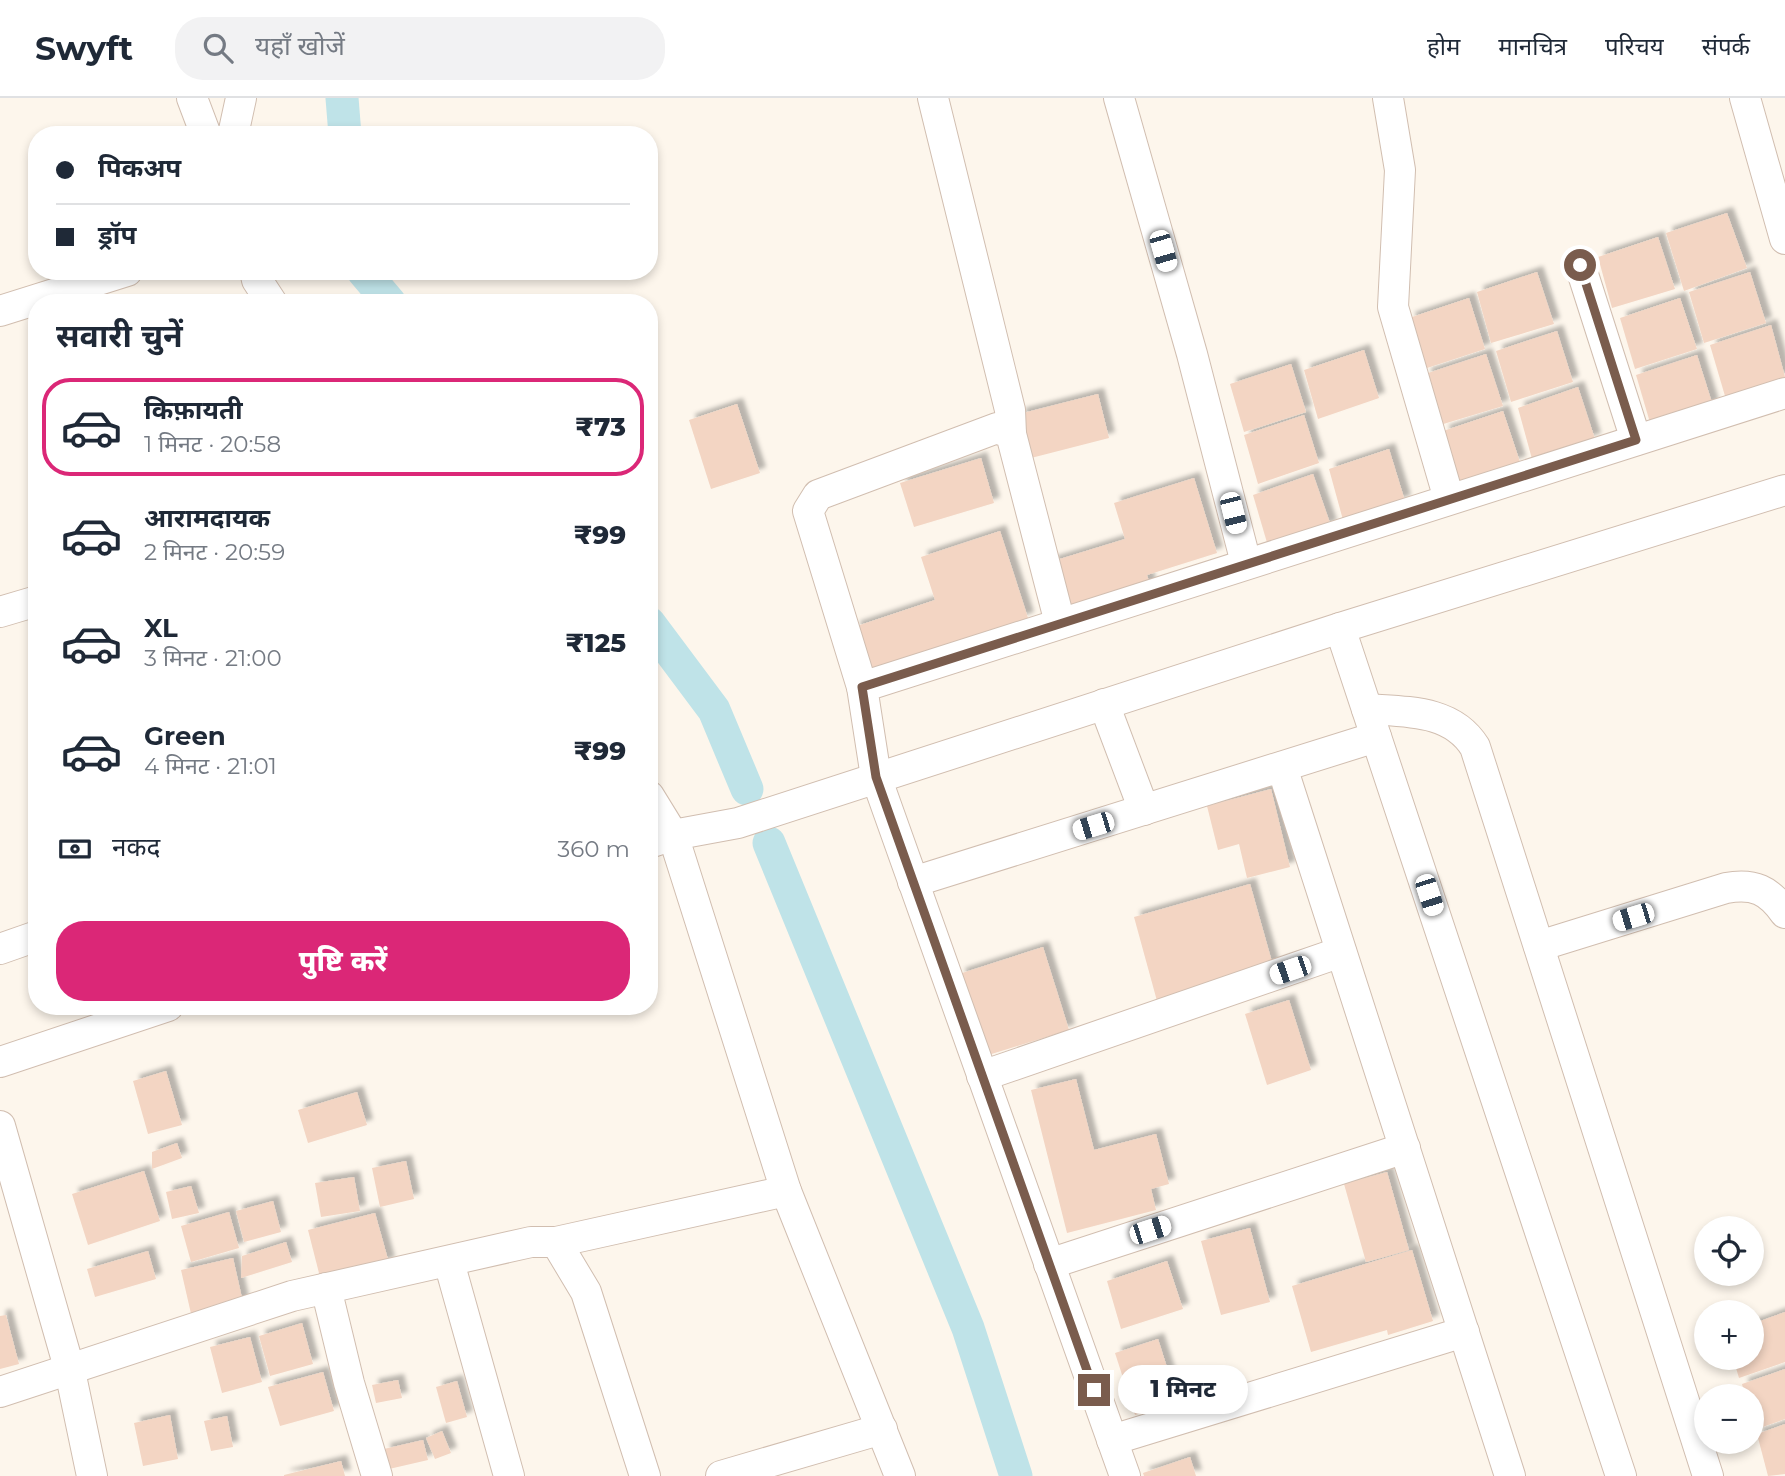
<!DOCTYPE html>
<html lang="hi">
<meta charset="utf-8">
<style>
:root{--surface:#fff;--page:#f2f2f3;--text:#1f2937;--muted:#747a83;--line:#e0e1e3;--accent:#db2777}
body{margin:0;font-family:Montserrat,"Noto Sans Devanagari",sans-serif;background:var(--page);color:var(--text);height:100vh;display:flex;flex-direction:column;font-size:26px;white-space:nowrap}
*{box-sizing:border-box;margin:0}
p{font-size:23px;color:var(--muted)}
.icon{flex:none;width:38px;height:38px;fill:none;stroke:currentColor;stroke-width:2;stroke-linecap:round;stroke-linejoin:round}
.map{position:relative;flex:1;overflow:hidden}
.panel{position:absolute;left:28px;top:196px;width:630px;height:721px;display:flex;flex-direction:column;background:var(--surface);border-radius:28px;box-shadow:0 4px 10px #0003}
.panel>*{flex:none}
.banner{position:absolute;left:28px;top:28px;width:630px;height:154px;border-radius:28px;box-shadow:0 4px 10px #0003;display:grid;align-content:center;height:154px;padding:0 28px;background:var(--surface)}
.buttons{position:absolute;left:1694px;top:1118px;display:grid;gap:14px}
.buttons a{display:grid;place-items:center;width:70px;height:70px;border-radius:50%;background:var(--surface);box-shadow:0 4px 10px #0003;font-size:35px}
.end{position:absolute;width:32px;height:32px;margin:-16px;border:9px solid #7a5c4d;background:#fff;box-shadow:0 0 0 4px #fff}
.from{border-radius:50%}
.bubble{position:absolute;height:49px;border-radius:24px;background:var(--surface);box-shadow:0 4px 10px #0003;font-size:23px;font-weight:800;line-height:49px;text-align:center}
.car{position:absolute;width:21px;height:42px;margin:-21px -10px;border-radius:9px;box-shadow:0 0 5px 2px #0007;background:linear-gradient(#fff 24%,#345 0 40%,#fff 0 76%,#345 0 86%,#fff 0)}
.banner b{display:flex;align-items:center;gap:24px;height:66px;font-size:26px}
.banner b+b{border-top:2px solid var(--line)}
.banner i{width:18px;height:18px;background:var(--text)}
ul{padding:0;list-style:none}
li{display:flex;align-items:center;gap:21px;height:98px;margin:0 14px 10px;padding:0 14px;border:4px solid transparent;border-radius:28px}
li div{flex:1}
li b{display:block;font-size:26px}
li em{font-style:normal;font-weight:800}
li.on{border-color:var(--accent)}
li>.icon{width:63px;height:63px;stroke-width:1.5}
h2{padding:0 28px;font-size:32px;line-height:84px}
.pay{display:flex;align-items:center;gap:18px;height:77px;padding:0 28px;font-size:26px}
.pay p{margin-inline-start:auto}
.cta{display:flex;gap:14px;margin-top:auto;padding:14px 28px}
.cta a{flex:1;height:80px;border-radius:28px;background:var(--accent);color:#fff;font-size:28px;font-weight:800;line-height:80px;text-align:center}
header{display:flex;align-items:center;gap:42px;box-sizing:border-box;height:98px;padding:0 35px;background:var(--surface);border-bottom:2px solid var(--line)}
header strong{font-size:33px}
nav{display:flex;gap:38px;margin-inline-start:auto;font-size:24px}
.search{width:490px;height:63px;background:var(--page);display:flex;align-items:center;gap:18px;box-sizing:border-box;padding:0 24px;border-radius:28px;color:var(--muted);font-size:26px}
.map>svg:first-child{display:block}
</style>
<header>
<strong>Swyft</strong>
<div class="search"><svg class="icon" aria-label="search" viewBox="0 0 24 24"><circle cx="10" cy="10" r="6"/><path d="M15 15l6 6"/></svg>यहाँ खोजें</div>
<nav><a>होम</a><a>मानचित्र</a><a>परिचय</a><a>संपर्क</a></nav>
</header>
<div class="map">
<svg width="1785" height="1378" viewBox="0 0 1785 1378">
<defs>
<filter id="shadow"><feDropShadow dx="6" dy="-6" stdDeviation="2" flood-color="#0004"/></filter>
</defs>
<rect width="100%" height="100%" fill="#fdf6ec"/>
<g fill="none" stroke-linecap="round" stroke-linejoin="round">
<!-- canal -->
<g stroke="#bfe3e8" stroke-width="33">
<polyline points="342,0 345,37"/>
<polyline points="363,173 390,205"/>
<polyline points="649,525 714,612 747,691"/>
<polyline points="769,745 968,1230 1016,1378"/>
</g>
</g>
<!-- building -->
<g fill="#f3d5c3" filter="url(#shadow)">
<polygon points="1727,115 1747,170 1684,193 1666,135"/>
<polygon points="1658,139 1675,191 1612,210 1598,159"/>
<polygon points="1537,174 1554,226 1491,245 1477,194"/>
<polygon points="1750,174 1766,225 1704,245 1689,194"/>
<polygon points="1469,200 1485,251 1424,271 1409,220"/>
<polygon points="1680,200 1697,251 1635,271 1620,220"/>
<polygon points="1771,227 1785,279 1725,298 1710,247"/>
<polygon points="1557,233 1573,284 1511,304 1496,253"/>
<polygon points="1364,252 1379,300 1318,321 1304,272"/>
<polygon points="1486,256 1503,308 1440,327 1425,276"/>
<polygon points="1697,257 1713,308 1651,328 1636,277"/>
<polygon points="1291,266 1306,314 1244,334 1230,286"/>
<polygon points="1578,289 1595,341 1532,361 1518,310"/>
<polygon points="1098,296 1109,340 1031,360 1019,316"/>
<polygon points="737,306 760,375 711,391 689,322"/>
<polygon points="1503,313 1520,364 1458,384 1443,333"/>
<polygon points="1304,317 1319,365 1258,386 1244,337"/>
<polygon points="1389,351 1405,403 1343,422 1329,371"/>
<polygon points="981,360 994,405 914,429 900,385"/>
<polygon points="1313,376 1331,428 1268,448 1253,397"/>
<polygon points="1194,380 1217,455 1147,477 1152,493 1067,520 1050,464 1125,441 1114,405"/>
<polygon points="1000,433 1028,520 868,573 854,529 935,502 921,459"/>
<polygon points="1271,691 1290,769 1247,780 1239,746 1218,752 1207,708"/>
<polygon points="1250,786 1274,871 1157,903 1134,819"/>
<polygon points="1043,849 1069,932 985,958 959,876"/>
<polygon points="1289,902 1311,972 1267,987 1245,916"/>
<polygon points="166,973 182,1027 148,1036 133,983"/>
<polygon points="1076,981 1094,1052 1156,1036 1169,1086 1151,1091 1156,1112 1067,1135 1031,992"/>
<polygon points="357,994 367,1027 308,1045 298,1012"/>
<polygon points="177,1045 182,1060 152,1071 152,1054"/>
<polygon points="406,1063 414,1101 380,1109 372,1070"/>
<polygon points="144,1073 160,1123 88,1147 72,1096"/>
<polygon points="1387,1074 1409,1152 1366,1164 1344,1086"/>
<polygon points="354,1079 360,1113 321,1119 315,1085"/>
<polygon points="191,1088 199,1115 172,1121 166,1094"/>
<polygon points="273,1103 281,1134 244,1144 236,1113"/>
<polygon points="229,1114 239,1150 191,1164 181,1128"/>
<polygon points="375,1115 389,1165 321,1183 308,1132"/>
<polygon points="1250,1130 1270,1204 1221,1217 1201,1143"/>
<polygon points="286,1144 292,1164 241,1180 242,1158"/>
<polygon points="1412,1152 1433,1223 1388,1237 1387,1232 1311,1254 1292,1188"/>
<polygon points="148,1153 156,1181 95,1199 87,1171"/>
<polygon points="233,1160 244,1209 192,1220 181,1172"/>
<polygon points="1167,1163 1183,1211 1121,1231 1107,1183"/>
<polygon points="1785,1214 1785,1264 1739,1280 1733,1260 1752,1260 1752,1226"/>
<polygon points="6,1217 19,1266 0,1271 0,1218"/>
<polygon points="302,1225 313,1266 270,1278 259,1238"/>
<polygon points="250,1239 262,1284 222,1295 210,1249"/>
<polygon points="1158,1241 1178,1304 1135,1317 1115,1255"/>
<polygon points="1785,1271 1785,1321 1754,1332 1752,1298 1745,1298 1742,1286"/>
<polygon points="323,1274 334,1313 280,1328 268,1289"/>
<polygon points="398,1282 402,1300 376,1305 372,1287"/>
<polygon points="457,1283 467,1319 446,1325 436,1289"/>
<polygon points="170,1317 178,1361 143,1368 134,1325"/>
<polygon points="227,1318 233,1349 211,1353 204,1323"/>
<polygon points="1785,1326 1785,1376 1768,1378 1757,1336"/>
<polygon points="442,1333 451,1355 435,1361 426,1340"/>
<polygon points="423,1342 428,1362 389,1371 384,1351"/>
<polygon points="1190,1359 1196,1378 1144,1378 1143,1375"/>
<polygon points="341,1363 345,1378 284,1378 284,1377"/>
</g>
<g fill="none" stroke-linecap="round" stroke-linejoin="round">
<!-- street casing -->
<g stroke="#d1beb0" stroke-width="32">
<g id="street">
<polyline points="192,0 206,37"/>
<polyline points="933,0 1010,312 1011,336"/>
<polyline points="1119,0 1192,256 1246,465"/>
<polyline points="1388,0 1400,72 1393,209 1449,401"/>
<polyline points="1745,0 1785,141"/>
<polyline points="233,37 241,0"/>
<polyline points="1580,167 1636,342"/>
<polyline points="255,173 257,182 272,205"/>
<polyline points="0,213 127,173"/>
<polyline points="0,514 37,503"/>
<polyline points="1340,530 1621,1378"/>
<polyline points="862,589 808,413 818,397 997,330 1011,336 1060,525"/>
<polyline points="1104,606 1144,712"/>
<path d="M1367 611C1408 614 1452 612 1475 649L1708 1378"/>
<polyline points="1282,669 1510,1378"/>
<polyline points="649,698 673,737 786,1093 900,1378"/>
<polyline points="649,745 673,737 738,725 1340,530 1785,392"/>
<polyline points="913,784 1376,639"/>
<path d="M1539 848 1726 790C1754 785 1769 792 1785 815"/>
<polyline points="0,851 37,838"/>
<polyline points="0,964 168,908"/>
<polyline points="982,978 1341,854"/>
<polyline points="0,1028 70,1273 92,1378"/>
<polyline points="556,1144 786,1093"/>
<polyline points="449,1164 509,1378"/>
<polyline points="1049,1166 1405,1050"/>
<polyline points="326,1190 349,1285 377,1378"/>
<polyline points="0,1294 292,1198 531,1144 556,1144 586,1194 645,1378"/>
<polyline points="1112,1342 1464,1234"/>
<polyline points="721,1378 882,1331"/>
<polyline points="1125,1378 876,679 862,589 1785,295"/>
</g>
</g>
<!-- street -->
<use href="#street" stroke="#fff" stroke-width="30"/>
</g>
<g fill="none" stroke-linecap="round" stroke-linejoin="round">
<!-- route -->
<polyline stroke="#7a5c4d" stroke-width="9" points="1094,1292 876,679 862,589 1636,342 1580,167"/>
</g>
</svg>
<div class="buttons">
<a><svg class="icon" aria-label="locate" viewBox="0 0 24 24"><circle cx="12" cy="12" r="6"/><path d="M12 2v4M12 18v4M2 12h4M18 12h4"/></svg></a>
<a>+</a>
<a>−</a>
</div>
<i class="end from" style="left:1580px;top:167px"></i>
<i class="end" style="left:1094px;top:1292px"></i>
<div class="bubble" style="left:1118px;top:1267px;width:130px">1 मिनट</div>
<i class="car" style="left:1163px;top:153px;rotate:164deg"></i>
<i class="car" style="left:1233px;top:415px;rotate:166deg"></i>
<i class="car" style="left:1093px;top:728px;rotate:253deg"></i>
<i class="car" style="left:1429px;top:797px;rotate:162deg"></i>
<i class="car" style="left:1633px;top:819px;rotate:253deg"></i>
<i class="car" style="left:1290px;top:872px;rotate:251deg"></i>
<i class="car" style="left:1150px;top:1132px;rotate:72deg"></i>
<div class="banner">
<b><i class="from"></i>पिकअप</b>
<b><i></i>ड्रॉप</b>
</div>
<section class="panel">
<h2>सवारी चुनें</h2>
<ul>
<li class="on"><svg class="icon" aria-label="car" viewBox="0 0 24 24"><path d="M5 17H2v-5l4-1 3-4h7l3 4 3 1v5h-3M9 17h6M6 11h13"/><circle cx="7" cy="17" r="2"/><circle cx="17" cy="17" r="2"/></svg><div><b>किफ़ायती</b><p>1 मिनट · 20:58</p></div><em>₹73</em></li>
<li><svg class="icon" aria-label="car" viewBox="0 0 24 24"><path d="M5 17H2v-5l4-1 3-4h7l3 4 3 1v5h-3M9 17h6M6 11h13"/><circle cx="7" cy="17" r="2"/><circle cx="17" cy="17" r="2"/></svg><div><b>आरामदायक</b><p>2 मिनट · 20:59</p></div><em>₹99</em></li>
<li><svg class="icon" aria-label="car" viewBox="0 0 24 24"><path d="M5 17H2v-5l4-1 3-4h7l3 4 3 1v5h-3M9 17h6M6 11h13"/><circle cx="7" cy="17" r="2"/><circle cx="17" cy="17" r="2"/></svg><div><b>XL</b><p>3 मिनट · 21:00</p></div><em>₹125</em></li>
<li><svg class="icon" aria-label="car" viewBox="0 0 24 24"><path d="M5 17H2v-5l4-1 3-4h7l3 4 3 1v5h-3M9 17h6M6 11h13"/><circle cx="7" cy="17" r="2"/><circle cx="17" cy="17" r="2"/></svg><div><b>Green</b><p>4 मिनट · 21:01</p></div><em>₹99</em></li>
</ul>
<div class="pay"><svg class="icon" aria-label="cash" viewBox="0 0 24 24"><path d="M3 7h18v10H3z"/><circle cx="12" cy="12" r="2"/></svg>नकद<p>360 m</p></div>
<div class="cta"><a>पुष्टि करें</a></div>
</section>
</div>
